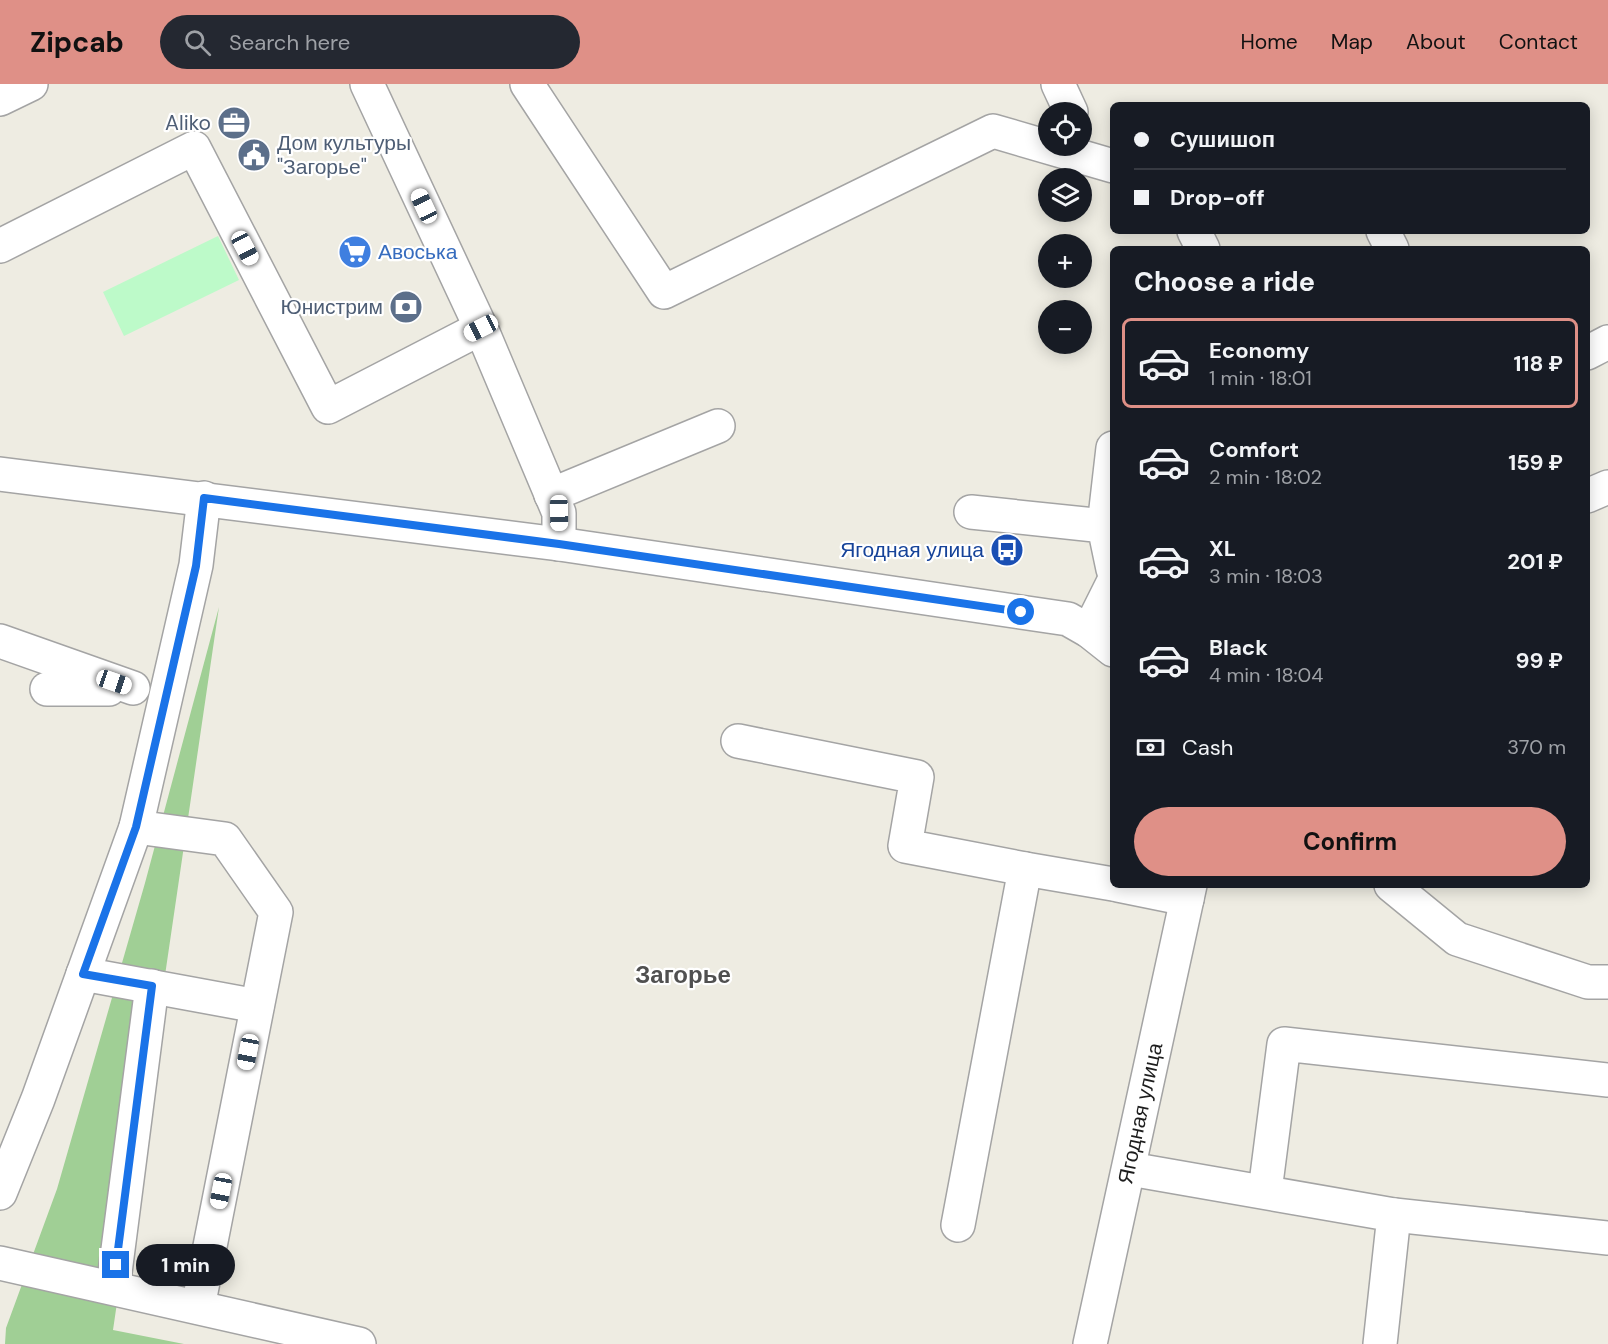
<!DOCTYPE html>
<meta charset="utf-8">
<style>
:root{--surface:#171b24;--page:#242831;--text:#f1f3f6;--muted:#9ea1a6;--line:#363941;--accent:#df9087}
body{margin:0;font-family:"DM Sans",sans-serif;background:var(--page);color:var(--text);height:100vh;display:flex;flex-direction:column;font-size:22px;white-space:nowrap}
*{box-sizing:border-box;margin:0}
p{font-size:20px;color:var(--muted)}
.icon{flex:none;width:33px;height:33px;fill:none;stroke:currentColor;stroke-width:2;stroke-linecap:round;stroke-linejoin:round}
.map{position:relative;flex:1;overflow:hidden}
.drawer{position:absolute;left:1110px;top:162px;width:480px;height:642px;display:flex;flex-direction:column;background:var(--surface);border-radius:9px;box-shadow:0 3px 15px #0003}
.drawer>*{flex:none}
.hud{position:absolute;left:1110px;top:18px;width:480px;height:132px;border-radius:9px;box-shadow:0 3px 15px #0003;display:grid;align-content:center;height:132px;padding:0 24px;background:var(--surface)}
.fabs{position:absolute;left:1038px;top:18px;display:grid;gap:12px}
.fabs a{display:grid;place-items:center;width:54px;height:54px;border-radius:50%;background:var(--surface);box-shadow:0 3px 15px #0003;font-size:30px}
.end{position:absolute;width:27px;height:27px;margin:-14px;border:8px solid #1a73e8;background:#fff;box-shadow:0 0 0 3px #fff}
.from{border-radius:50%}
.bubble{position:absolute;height:42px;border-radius:21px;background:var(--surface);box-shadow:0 3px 15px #0003;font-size:20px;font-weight:700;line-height:42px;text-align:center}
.car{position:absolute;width:18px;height:36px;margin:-18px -9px;border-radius:8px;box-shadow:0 0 4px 2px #0007;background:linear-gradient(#fff 24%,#345 0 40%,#fff 0 76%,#345 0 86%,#fff 0)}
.hud b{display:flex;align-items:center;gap:21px;height:57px;font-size:22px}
.hud b+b{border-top:2px solid var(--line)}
.hud i{width:15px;height:15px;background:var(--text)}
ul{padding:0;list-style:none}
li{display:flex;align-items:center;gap:18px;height:90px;margin:0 12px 9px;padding:0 12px;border:3px solid transparent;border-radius:9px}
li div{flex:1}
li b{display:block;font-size:22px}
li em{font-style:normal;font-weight:700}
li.active{border-color:var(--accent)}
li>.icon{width:54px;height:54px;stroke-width:1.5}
h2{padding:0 24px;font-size:27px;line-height:72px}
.pay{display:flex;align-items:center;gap:15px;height:66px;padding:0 24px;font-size:22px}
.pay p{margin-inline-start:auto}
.action{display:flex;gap:12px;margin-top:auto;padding:12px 24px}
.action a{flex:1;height:69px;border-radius:36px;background:var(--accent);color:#111;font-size:24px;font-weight:700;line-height:69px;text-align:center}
header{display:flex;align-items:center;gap:36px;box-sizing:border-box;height:84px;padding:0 30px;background:var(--accent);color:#111}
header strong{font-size:28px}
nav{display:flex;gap:33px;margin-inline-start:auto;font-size:21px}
.search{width:420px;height:54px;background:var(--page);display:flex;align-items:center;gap:15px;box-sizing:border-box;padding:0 21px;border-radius:33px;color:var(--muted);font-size:22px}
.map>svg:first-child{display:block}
</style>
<header>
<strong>Zipcab</strong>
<div class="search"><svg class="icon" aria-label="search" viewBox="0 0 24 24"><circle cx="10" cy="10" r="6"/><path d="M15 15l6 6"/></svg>Search here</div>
<nav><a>Home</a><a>Map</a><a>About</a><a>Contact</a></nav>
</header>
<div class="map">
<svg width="1608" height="1260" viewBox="0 0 1608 1260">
<rect width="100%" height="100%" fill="#eeece2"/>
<!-- forest -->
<polygon fill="#a0cf95" points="219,523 113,1246 184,1260 5,1260 6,1244 57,1105 145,799"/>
<!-- park -->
<polygon fill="#bdfac9" points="218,152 239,196 124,252 103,208"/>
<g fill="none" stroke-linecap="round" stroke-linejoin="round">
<!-- minor casing -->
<g stroke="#a4a4a4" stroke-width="36">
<g id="minor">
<polyline points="367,0 481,244 559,429 559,460"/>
<polyline points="527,0 664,208 993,47 1113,82"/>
<polyline points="1058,0 1071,28"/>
<polyline points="0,15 31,0"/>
<polyline points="1194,147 1203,165"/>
<polyline points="1383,147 1392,165"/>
<polyline points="0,162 194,64 328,323 481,244"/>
<polyline points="1587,269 1608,258"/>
<polyline points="0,390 559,460 1068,535 1089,547 1113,566"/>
<polyline points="551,411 718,342"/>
<polyline points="1587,412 1608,403"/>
<polyline points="971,428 1104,442 1113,485"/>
<polyline points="1104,442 1113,364"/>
<polyline points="1089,547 1113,499"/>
<polyline points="0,557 133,604"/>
<polyline points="47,605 109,605"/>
<polyline points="738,657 917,693 905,762 1025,785"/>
<polyline points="136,743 225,755 276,828 198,1223"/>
<polyline points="1118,801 1187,815"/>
<polyline points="1391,801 1457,855 1588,898 1608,898"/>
<polyline points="83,890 257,922"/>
<polyline points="1130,1085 1394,1131 1380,1260"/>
<polyline points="1265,1107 1284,960 1608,996"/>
<polyline points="0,1109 38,1015 136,743 196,481 204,414"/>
<polyline points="1394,1131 1608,1154"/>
<polyline points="958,1141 1025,785 1113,800"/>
<polyline points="0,1179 359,1260"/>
<polyline points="113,1204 152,902"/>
<path id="s1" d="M1090 1260 1190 801"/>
</g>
</g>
<!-- minor -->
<use href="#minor" stroke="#fff" stroke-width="33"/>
</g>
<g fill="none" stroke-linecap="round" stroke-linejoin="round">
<!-- route -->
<polyline stroke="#1a73e8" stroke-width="8" points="116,1181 152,902 83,890 136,743 196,482 204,414 559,460 1021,528"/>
</g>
<!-- icons -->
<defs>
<g id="office-disc" transform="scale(1.725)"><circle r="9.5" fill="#5c6f8a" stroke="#fff"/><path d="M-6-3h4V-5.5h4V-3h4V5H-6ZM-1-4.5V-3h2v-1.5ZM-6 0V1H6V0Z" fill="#fff"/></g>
<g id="civic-disc" transform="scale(1.725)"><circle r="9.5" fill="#5c6f8a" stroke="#fff"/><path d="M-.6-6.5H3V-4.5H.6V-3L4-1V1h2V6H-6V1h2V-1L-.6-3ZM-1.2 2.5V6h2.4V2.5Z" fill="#fff"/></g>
<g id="supermarket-disc" transform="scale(1.725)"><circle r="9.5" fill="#3f7fe0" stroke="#fff"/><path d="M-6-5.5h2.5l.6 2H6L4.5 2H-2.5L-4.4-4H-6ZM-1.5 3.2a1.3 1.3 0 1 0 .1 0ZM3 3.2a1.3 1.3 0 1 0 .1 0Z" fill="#fff"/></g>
<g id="bank-disc" transform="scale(1.725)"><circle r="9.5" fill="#5c6f8a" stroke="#fff"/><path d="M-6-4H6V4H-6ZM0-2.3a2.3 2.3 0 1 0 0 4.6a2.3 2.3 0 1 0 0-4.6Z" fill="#fff"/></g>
<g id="bus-disc" transform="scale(1.725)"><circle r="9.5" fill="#1a4fb4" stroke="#fff"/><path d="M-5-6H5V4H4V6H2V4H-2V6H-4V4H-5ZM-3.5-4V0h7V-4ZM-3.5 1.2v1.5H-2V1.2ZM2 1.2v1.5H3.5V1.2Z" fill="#fff"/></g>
</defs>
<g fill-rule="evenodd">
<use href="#office-disc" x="234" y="39"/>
<use href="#civic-disc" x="254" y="71"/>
<use href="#supermarket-disc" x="355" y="168"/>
<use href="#bank-disc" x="406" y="223"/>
<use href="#bus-disc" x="1007" y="466"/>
</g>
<g text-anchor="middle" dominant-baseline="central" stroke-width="4.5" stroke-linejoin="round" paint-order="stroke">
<!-- service labels -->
<g font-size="21" fill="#4e5e75" stroke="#fff" text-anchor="end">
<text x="211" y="39">Aliko</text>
<text x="277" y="59" text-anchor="start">Дом культуры<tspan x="277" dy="24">"Загорье"</tspan></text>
<text x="383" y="223">Юнистрим</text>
</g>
<!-- shop labels -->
<g font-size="21" fill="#366cbe" stroke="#fff" text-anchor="start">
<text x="378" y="168">Авоська</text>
</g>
<!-- transit labels -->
<g font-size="21" fill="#164399" stroke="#fff" text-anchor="end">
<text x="984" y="466">Ягодная улица</text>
</g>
<!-- street labels -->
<g font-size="21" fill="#1d1d1d" stroke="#fff">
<text stroke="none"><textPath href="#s1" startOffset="236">Ягодная улица</textPath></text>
</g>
<!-- quarter labels -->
<g font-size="24" font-weight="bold" fill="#505050" stroke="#fff">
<text x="683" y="890">Загорье</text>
</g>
</g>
</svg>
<div class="fabs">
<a><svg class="icon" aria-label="locate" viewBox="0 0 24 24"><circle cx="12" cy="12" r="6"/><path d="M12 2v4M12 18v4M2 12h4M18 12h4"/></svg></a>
<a><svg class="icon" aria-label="layers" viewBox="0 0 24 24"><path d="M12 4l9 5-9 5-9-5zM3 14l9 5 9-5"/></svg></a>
<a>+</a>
<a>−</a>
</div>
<i class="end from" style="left:1021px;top:528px"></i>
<i class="end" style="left:116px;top:1181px"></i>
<div class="bubble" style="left:136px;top:1160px;width:99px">1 min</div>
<i class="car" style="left:424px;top:122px;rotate:335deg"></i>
<i class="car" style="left:245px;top:164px;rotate:152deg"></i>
<i class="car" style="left:481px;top:244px;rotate:243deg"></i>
<i class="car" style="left:559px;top:429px;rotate:179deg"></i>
<i class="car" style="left:114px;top:598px;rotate:109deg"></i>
<i class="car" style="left:248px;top:968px;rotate:191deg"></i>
<i class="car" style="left:221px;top:1107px;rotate:191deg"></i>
<div class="hud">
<b><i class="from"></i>Сушишоп</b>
<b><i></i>Drop-off</b>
</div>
<section class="drawer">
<h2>Choose a ride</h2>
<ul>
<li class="active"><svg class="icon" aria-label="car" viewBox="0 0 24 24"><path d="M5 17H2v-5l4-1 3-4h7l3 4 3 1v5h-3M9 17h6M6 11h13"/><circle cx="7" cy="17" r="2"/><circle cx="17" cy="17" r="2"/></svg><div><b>Economy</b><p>1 min · 18:01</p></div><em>118 ₽</em></li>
<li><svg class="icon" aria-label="car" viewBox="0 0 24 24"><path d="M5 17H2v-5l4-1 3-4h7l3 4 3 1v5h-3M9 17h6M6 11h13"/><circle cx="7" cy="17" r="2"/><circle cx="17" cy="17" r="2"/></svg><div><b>Comfort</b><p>2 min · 18:02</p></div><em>159 ₽</em></li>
<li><svg class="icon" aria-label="car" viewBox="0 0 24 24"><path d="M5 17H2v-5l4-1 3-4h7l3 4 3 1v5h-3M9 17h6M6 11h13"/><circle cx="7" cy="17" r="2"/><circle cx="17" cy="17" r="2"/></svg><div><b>XL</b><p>3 min · 18:03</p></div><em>201 ₽</em></li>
<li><svg class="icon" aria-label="car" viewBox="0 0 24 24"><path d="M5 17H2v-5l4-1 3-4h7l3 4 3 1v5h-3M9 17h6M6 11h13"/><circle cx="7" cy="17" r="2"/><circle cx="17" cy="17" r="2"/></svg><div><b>Black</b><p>4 min · 18:04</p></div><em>99 ₽</em></li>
</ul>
<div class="pay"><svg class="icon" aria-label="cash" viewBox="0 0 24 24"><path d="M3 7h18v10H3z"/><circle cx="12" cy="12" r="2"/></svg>Cash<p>370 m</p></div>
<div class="action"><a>Confirm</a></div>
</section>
</div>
